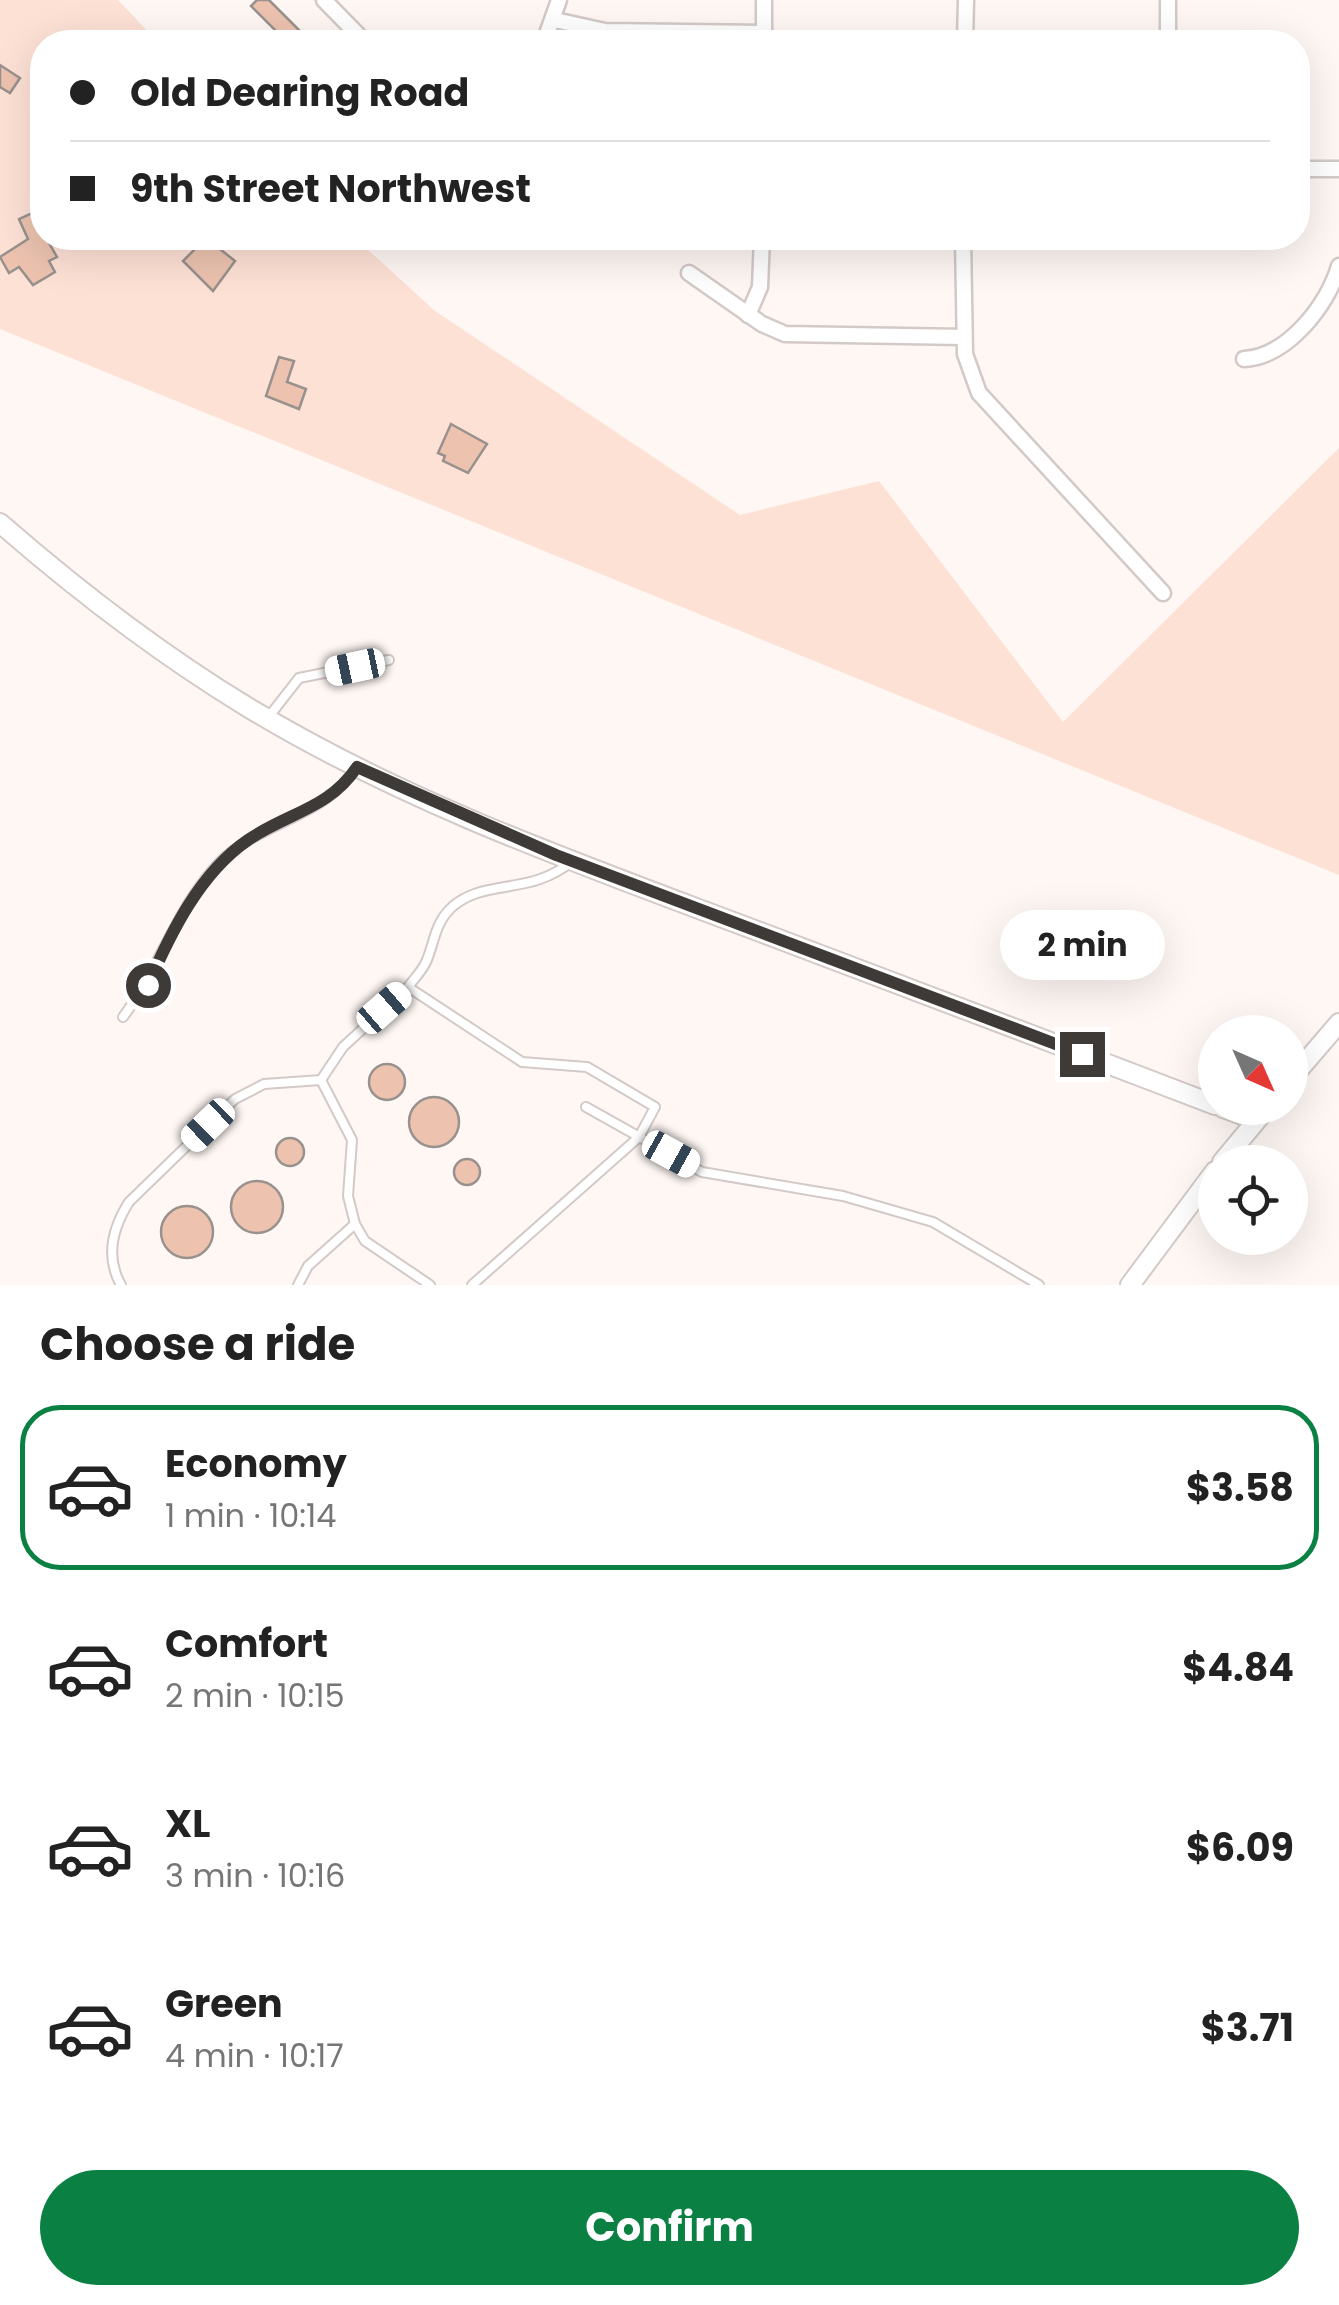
<!DOCTYPE html>
<meta charset="utf-8">
<style>
:root{--surface:#fff;--page:#f2f2f2;--text:#222;--muted:#767676;--line:#e0e0e0;--accent:#0b8043}
body{margin:0;font-family:Poppins,sans-serif;background:var(--page);color:var(--text);height:100vh;display:flex;flex-direction:column;font-size:38px;white-space:nowrap}
*{box-sizing:border-box;margin:0}
p{font-size:32px;color:var(--muted)}
.icon{flex:none;width:55px;height:55px;fill:none;stroke:currentColor;stroke-width:2;stroke-linecap:round;stroke-linejoin:round}
.map{position:relative;height:1285px;overflow:hidden}
.side{display:flex;flex-direction:column;background:var(--surface);flex:1}
.side>*{flex:none}
.hud{position:absolute;left:30px;top:30px;width:1280px;height:220px;border-radius:40px;box-shadow:0 10px 40px #0002;display:grid;align-content:center;height:220px;padding:0 40px;background:var(--surface)}
.needle{width:65px;rotate:135deg}
.tools{position:absolute;left:1198px;top:1015px;display:grid;gap:20px}
.tools a{display:grid;place-items:center;width:110px;height:110px;border-radius:50%;background:var(--surface);box-shadow:0 10px 40px #0002;font-size:50px}
.end{position:absolute;width:45px;height:45px;margin:-22px;border:12px solid #3d3a38;background:#fff;box-shadow:0 0 0 5px #fff}
.from{border-radius:50%}
.bubble{position:absolute;height:70px;border-radius:35px;background:var(--surface);box-shadow:0 10px 40px #0002;font-size:32px;font-weight:700;line-height:70px;text-align:center}
.car{position:absolute;width:30px;height:60px;margin:-30px -15px;border-radius:12px;box-shadow:0 0 8px 2px #0007;background:linear-gradient(#fff 24%,#345 0 40%,#fff 0 76%,#345 0 86%,#fff 0)}
.hud b{display:flex;align-items:center;gap:35px;height:95px;font-size:38px}
.hud b+b{border-top:2px solid var(--line)}
.hud i{width:25px;height:25px;background:var(--text)}
ul{padding:0;list-style:none}
li{display:flex;align-items:center;gap:30px;height:165px;margin:0 20px 15px;padding:0 20px;border:5px solid transparent;border-radius:40px}
li div{flex:1}
li b{display:block;font-size:38px}
li em{font-style:normal;font-weight:700}
li.selected{border-color:var(--accent)}
li>.icon{width:90px;height:90px;stroke-width:1.5}
h2{padding:0 40px;font-size:45px;line-height:120px}
.button{display:flex;gap:20px;margin-top:auto;padding:20px 40px}
.button a{flex:1;height:115px;border-radius:60px;background:var(--accent);color:#fff;font-size:40px;font-weight:700;line-height:115px;text-align:center}
.map>svg:first-child{display:block}
</style>
<div class="map">
<svg width="1339" height="1285" viewBox="0 0 1339 1285">
<rect width="100%" height="100%" fill="#fef7f4"/>
<!-- green -->
<polygon fill="#fee1d5" points="0,0 118,0 158,42 42,42 42,238 355,238 435,311 740,515 879,481 1063,722 1339,448 1339,875 0,329"/>
<!-- building -->
<g fill="#edc3b0" stroke="#98918d" stroke-width="2.5">
<polygon points="257,0 269,0 311,42 287,42 251,6"/>
<polygon points="0,65 20,78 10,93 0,87"/>
<polygon points="32,213 57,257 49,261 55,272 33,285 19,267 9,273 0,257 28,239 19,219"/>
<polygon points="206,238 235,261 213,291 183,261"/>
<polygon points="279,357 294,361 287,382 306,389 299,409 266,396"/>
<polygon points="451,424 487,444 468,473 443,461 445,456 438,453"/>
<circle cx="387" cy="1082" r="18"/>
<circle cx="434" cy="1122" r="25"/>
<circle cx="290" cy="1152" r="14"/>
<circle cx="467" cy="1172" r="13"/>
<circle cx="257" cy="1207" r="26"/>
<circle cx="187" cy="1232" r="26"/>
</g>
<g fill="none" stroke-linecap="round" stroke-linejoin="round">
<!-- service casing -->
<g stroke="#d3cac7" stroke-width="12">
<g id="service">
<polyline points="267,719 299,678 389,660"/>
<path d="M408 987C413 980 422 971 426 962 435 942 434 924 452 907 485 878 531 896 572 861"/>
<path d="M123 1017C159 969 178 905 220 862 261 821 324 818 357 767"/>
<polyline points="321,1080 352,1140 348,1196 355,1224 365,1241 430,1285"/>
<polyline points="586,1107 702,1172 843,1196 933,1222 1039,1285"/>
<path d="M121 1285C105 1257 112 1229 129 1202L235 1099 264 1084 321 1080 343 1047 408 987 522 1062 587 1067 655 1107 639 1137 472 1285"/>
<polyline points="298,1285 308,1266 355,1224"/>
</g>
</g>
<!-- minor casing -->
<g stroke="#d3cac7" stroke-width="19">
<g id="minor">
<polyline points="324,0 365,42"/>
<polyline points="555,20 605,31 765,33"/>
<polyline points="764,39 764,0"/>
<polyline points="544,42 559,0"/>
<polyline points="965,42 966,0"/>
<polyline points="1168,42 1168,0"/>
<polyline points="1298,169 1339,169"/>
<polyline points="963,238 965,354 979,393 1163,593"/>
<polyline points="689,273 762,324 785,334 964,337"/>
<polyline points="748,315 760,287 762,238"/>
<path d="M1244 359C1287 357 1328 305 1339 266"/>
</g>
</g>
<!-- tertiary casing -->
<g stroke="#d3cac7" stroke-width="22">
<g id="tertiary">
<path d="M0 523C78 591 160 654 249 708 414 808 597 870 776 938 922 993 1069 1049 1215 1105"/>
<polyline points="1290,1080 1339,1023"/>
<polyline points="1223,1108 1256,1120"/>
<polyline points="1222,1162 1267,1108"/>
<polyline points="1130,1285 1215,1171"/>
</g>
</g>
<!-- service -->
<use href="#service" stroke="#fff" stroke-width="8"/>
<!-- minor -->
<use href="#minor" stroke="#fff" stroke-width="14"/>
<!-- tertiary -->
<use href="#tertiary" stroke="#fff" stroke-width="18"/>
</g>
<g fill="none" stroke-linecap="round" stroke-linejoin="round">
<!-- route -->
<path stroke="#3d3a38" stroke-width="12" d="M148 985C171 932 200 873 248 840 287 813 329 809 357 767L556 855 1082 1054"/>
</g>
</svg>
<div class="tools">
<a><svg class="needle" viewBox="-14 -14 28 28"><path d="M0-13l5 13h-10z" fill="#e53935"/><path d="M0 13l5-13h-10z" fill="#767676"/></svg></a>
<a><svg class="icon" aria-label="locate" viewBox="0 0 24 24"><circle cx="12" cy="12" r="6"/><path d="M12 2v4M12 18v4M2 12h4M18 12h4"/></svg></a>
</div>
<i class="end from" style="left:148px;top:985px"></i>
<i class="end" style="left:1082px;top:1054px"></i>
<div class="bubble" style="left:1000px;top:910px;width:165px">2 min</div>
<i class="car" style="left:355px;top:667px;rotate:258deg"></i>
<i class="car" style="left:384px;top:1008px;rotate:49deg"></i>
<i class="car" style="left:208px;top:1125px;rotate:226deg"></i>
<i class="car" style="left:671px;top:1154px;rotate:119deg"></i>
<div class="hud">
<b><i class="from"></i>Old Dearing Road</b>
<b><i></i>9th Street Northwest</b>
</div>
</div>
<section class="side">
<h2>Choose a ride</h2>
<ul>
<li class="selected"><svg class="icon" aria-label="car" viewBox="0 0 24 24"><path d="M5 17H2v-5l4-1 3-4h7l3 4 3 1v5h-3M9 17h6M6 11h13"/><circle cx="7" cy="17" r="2"/><circle cx="17" cy="17" r="2"/></svg><div><b>Economy</b><p>1 min · 10:14</p></div><em>$3.58</em></li>
<li><svg class="icon" aria-label="car" viewBox="0 0 24 24"><path d="M5 17H2v-5l4-1 3-4h7l3 4 3 1v5h-3M9 17h6M6 11h13"/><circle cx="7" cy="17" r="2"/><circle cx="17" cy="17" r="2"/></svg><div><b>Comfort</b><p>2 min · 10:15</p></div><em>$4.84</em></li>
<li><svg class="icon" aria-label="car" viewBox="0 0 24 24"><path d="M5 17H2v-5l4-1 3-4h7l3 4 3 1v5h-3M9 17h6M6 11h13"/><circle cx="7" cy="17" r="2"/><circle cx="17" cy="17" r="2"/></svg><div><b>XL</b><p>3 min · 10:16</p></div><em>$6.09</em></li>
<li><svg class="icon" aria-label="car" viewBox="0 0 24 24"><path d="M5 17H2v-5l4-1 3-4h7l3 4 3 1v5h-3M9 17h6M6 11h13"/><circle cx="7" cy="17" r="2"/><circle cx="17" cy="17" r="2"/></svg><div><b>Green</b><p>4 min · 10:17</p></div><em>$3.71</em></li>
</ul>
<div class="button"><a>Confirm</a></div>
</section>
